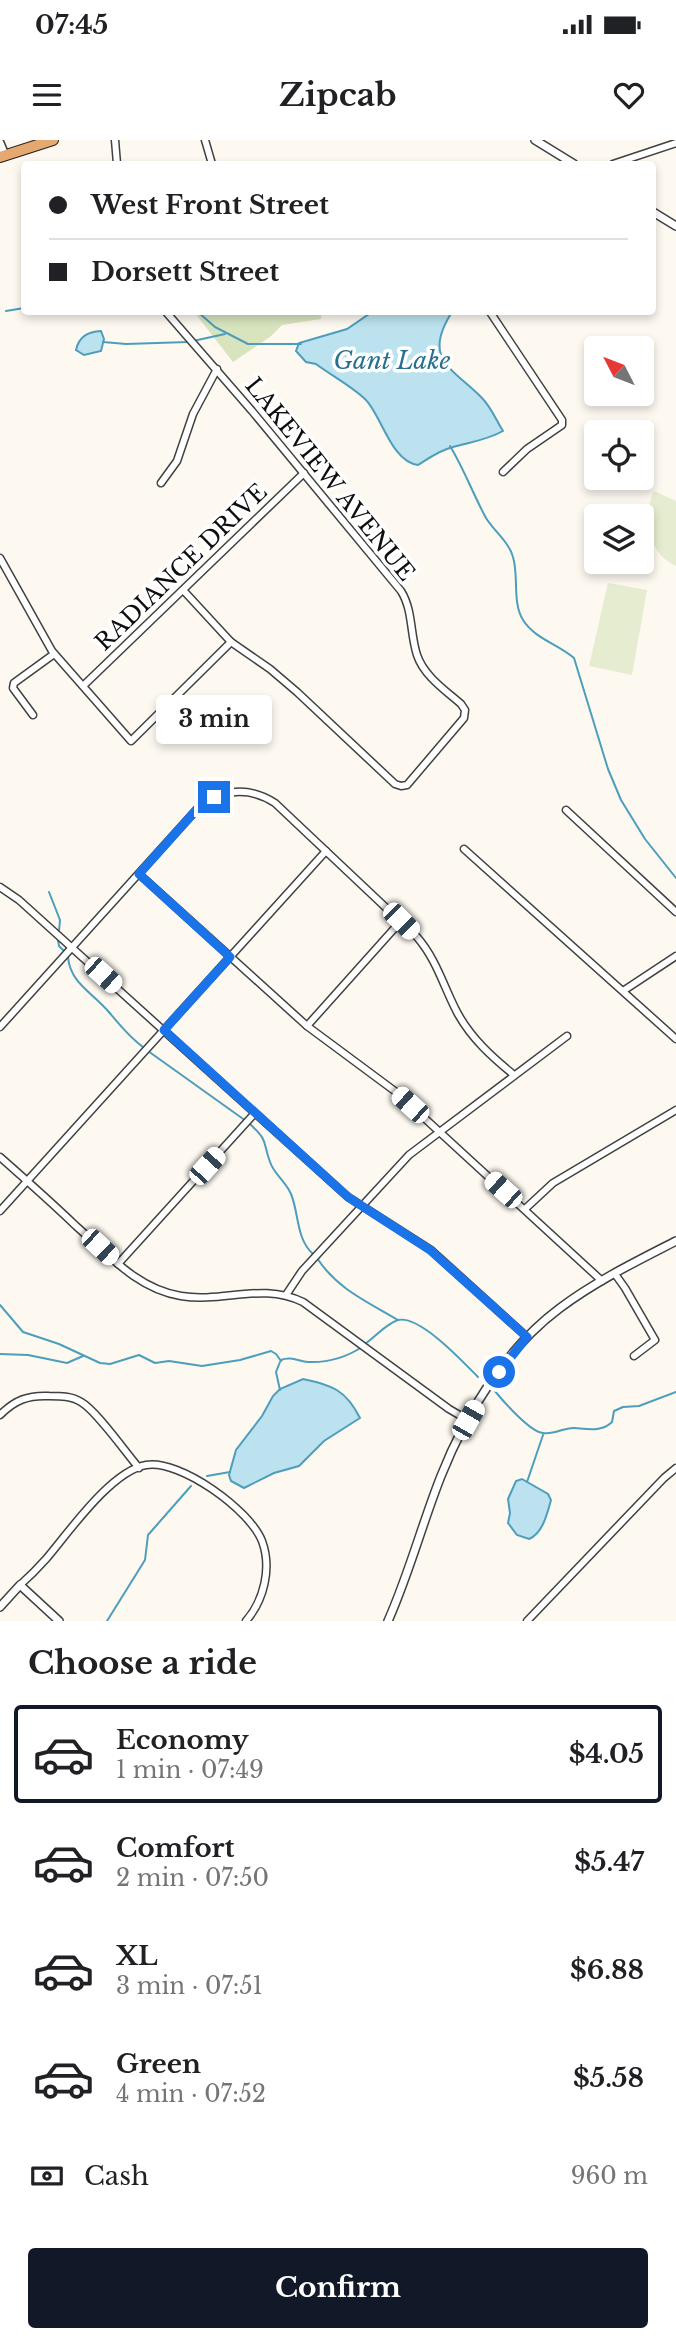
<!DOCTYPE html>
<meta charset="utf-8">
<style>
:root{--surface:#fff;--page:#f2f2f2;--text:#202124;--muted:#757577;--line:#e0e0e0;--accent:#111827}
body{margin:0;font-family:"Libre Baskerville",serif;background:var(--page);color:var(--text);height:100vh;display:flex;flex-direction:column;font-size:26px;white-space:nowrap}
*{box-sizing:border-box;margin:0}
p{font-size:23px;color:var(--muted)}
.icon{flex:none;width:38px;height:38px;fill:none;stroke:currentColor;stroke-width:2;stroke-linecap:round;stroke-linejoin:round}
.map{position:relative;height:1481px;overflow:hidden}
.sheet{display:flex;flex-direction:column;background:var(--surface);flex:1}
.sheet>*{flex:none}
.hud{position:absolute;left:21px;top:21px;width:635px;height:154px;border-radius:7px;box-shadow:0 4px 10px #0003;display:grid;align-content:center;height:154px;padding:0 28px;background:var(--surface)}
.needle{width:46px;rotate:312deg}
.controls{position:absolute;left:584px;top:196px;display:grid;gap:14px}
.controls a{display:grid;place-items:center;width:70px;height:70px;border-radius:7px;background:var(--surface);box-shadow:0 4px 10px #0003;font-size:35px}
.end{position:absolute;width:32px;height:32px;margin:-16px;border:9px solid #1a73e8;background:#fff;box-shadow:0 0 0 4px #fff}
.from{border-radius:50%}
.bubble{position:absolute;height:49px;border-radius:7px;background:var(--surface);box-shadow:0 4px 10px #0003;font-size:23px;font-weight:700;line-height:49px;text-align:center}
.car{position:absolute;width:21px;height:42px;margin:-21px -10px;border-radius:9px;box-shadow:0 0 5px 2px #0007;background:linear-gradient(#fff 24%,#345 0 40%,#fff 0 76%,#345 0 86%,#fff 0)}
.hud b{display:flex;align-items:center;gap:24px;height:66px;font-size:26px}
.hud b+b{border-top:2px solid var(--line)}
.hud i{width:18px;height:18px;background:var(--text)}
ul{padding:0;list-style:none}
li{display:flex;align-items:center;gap:21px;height:98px;margin:0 14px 10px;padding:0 14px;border:4px solid transparent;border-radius:7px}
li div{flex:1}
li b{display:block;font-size:26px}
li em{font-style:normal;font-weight:700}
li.selected{border-color:var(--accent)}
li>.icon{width:63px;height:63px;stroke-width:1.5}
h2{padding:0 28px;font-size:32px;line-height:84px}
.pay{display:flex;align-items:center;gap:18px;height:77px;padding:0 28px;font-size:26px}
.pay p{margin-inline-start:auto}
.action{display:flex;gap:14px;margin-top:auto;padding:14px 28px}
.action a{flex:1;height:80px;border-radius:7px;background:var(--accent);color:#fff;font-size:28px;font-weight:700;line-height:80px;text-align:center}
.status{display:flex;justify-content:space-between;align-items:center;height:49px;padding:0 35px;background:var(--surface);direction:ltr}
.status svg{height:19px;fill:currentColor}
header{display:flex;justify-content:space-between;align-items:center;height:91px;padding:0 28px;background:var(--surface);font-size:32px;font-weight:700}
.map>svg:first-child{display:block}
</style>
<div class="status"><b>07:45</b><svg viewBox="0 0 49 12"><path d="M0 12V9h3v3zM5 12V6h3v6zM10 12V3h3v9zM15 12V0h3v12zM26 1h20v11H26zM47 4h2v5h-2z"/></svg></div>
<header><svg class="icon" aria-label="menu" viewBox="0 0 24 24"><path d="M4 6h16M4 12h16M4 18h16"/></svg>Zipcab<svg class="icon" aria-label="heart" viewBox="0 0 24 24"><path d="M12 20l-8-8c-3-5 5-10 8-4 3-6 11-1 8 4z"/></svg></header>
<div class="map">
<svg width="676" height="1481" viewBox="0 0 676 1481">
<rect width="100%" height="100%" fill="#fdf9f1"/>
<!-- green -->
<polygon fill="#d7e4be" points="194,172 321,172 321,179 282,185 270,197 233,222"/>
<!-- pitch -->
<g fill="#e6eccf">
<path d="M654 351 676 361V426C647 413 642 378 654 351Z"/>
<polygon points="608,443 647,450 632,535 589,526"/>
</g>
<!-- water -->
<g fill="#bce2ef" stroke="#4c9ebc" stroke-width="2">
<path d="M372 172H452C422 219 451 227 482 258 491 267 496 280 503 291 487 300 471 302 453 307 440 310 429 318 418 325 391 322 381 274 365 259 350 245 332 236 316 224L306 222 296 211 299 203 347 189Z"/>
<path d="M101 191 104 199 101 211 84 215 76 210C79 196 88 192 101 191Z"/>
<path d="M303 1239C332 1245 346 1250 360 1278L324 1301 299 1326 274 1333 244 1348 231 1341 229 1335 236 1310 262 1276 273 1256 280 1249Z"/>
<path d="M522 1339 548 1354 551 1360C547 1374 543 1393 529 1399L517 1395 508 1383 510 1373 508 1359 516 1341Z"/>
</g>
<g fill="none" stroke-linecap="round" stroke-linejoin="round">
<!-- stream -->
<g stroke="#4c9ebc" stroke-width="2">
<polyline points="6,171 24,168"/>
<polyline points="198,172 215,187 248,204 301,204"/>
<polyline points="193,201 225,194"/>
<polyline points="103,202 126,204 188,202"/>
<path d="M450 306C464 329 473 354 486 378 494 391 509 402 513 417 519 437 512 462 523 480 535 499 558 504 574 518L608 629 621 660 645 699 676 738"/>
<polyline points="49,752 60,780 59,791"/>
<polyline points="58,800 59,806 65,812"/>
<path d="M68 817C70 843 93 853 108 871 119 884 129 897 143 907"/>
<polyline points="148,911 246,981"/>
<path d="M250 984C269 1002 262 1000 270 1022 274 1034 286 1042 291 1054 299 1073 296 1099 313 1114"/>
<path d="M317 1118C337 1149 368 1162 398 1180"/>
<polyline points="0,1165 23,1192 59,1204 100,1223 110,1224 139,1215 155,1223 169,1221 202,1226 240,1220 271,1211 276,1214 281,1221"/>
<path d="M366 1203C376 1196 386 1184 398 1180 420 1175 463 1222 478 1237"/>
<polyline points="0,1214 28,1215 67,1223 83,1216"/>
<path d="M281 1220C291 1216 298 1221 308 1222 329 1223 345 1218 362 1207"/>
<polyline points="280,1250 276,1232 280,1222"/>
<path d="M494 1250C503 1261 530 1292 543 1293 555 1295 564 1287 575 1288 588 1289 602 1292 612 1282L614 1271 623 1267 639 1266 676 1252"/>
<polyline points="207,1336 230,1332"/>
<polyline points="527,1342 543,1295"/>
<polyline points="107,1481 145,1420 148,1395 191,1346"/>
</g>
<!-- minor casing -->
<g stroke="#414141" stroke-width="9">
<g id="minor">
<polyline points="115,0 117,24"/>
<polyline points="205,0 212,24"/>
<polyline points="613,24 676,3"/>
<path d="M166 172 252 271 401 451C413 470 410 494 417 515 424 536 445 550 461 564L465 570 464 578 407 645 401 646 395 644 297 552 270 529 231 502 183 450"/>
<polyline points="490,172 562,280 562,285 527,309 503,332"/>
<polyline points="161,343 177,321 193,274 217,229"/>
<polyline points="0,418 52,511 131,601 231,502"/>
<polyline points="83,546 304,333"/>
<polyline points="33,575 13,548 14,543 54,514"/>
<polyline points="566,670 676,772"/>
<polyline points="464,709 676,899"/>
<polyline points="139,734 307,886 396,952 602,1141"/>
<polyline points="0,747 19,760 348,1057 431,1110 527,1197"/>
<polyline points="623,851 676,816"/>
<polyline points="307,886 401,781"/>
<path d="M0 887 198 668C221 649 249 646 275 663L417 797C437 820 444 848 458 874 472 899 492 917 514 935"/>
<path d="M0 1017C25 1039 51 1062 76 1086 108 1114 137 1149 181 1156 224 1163 262 1142 303 1162L449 1269 468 1280"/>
<polyline points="525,1069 553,1043 676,970"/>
<polyline points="0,1071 326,711"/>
<polyline points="118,1124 255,973"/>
<polyline points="615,1134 625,1148 655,1200 634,1216"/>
<polyline points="286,1155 302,1131 409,1015 567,896"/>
<path d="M0 1275C15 1260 28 1255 49 1256 60 1256 72 1256 81 1262 96 1270 126 1313 139 1328"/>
<path d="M20 1445C29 1437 38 1428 46 1419 69 1392 111 1331 146 1325 180 1319 250 1370 262 1401 272 1428 264 1460 246 1481"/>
<polyline points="527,1481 664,1338 676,1328"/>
</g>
</g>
<!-- tertiary casing -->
<g stroke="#414141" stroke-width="10">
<g id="tertiary">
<polyline points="535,0 574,24"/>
<polyline points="0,3 5,15"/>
<polyline points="653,72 676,86"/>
<polyline points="0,1467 20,1445 59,1481"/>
<path d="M388 1481C409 1434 422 1384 441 1336 466 1273 506 1208 560 1168 596 1141 637 1121 676 1101"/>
</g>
</g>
<!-- trunk casing -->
<g stroke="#1f1f1f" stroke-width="12">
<polyline id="trunk" points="0,17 53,0"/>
</g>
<!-- minor -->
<use href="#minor" stroke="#fff" stroke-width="6"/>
<!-- tertiary -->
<use href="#tertiary" stroke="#fff" stroke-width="7"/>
<!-- trunk -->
<use href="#trunk" stroke="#e4a870" stroke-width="10"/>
</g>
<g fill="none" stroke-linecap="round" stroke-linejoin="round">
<!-- route -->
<polyline stroke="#1a73e8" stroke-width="9" points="214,657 198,668 139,734 230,817 164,890 348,1057 430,1110 527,1197 499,1232"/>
</g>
<g text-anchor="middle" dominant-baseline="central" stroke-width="7" stroke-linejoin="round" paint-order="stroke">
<!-- street labels -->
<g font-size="23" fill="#0e0e0e" stroke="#fff">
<text transform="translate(330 339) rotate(51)">LAKEVIEW AVENUE</text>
<text transform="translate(181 427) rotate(-44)">RADIANCE DRIVE</text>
</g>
<!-- water labels -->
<g font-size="24" font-style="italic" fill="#277091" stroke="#fff">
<text x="392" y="220">Gant Lake</text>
</g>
</g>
</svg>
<div class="controls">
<a><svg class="needle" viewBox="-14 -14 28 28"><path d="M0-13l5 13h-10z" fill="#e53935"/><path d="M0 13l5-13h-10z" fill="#757577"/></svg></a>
<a><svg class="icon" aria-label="locate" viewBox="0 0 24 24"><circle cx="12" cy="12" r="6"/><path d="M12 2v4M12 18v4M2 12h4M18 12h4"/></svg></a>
<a><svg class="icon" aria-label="layers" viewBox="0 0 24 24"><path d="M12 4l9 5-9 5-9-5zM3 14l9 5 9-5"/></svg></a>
</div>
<i class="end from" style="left:499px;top:1232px"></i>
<i class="end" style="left:214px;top:657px"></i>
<div class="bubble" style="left:156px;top:555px;width:116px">3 min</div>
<i class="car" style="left:401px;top:781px;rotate:135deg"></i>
<i class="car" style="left:103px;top:835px;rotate:132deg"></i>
<i class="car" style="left:410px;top:965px;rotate:312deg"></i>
<i class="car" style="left:207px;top:1026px;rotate:42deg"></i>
<i class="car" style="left:503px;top:1050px;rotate:312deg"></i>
<i class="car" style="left:100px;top:1107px;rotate:133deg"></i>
<i class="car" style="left:468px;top:1280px;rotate:30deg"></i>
<div class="hud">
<b><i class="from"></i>West Front Street</b>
<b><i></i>Dorsett Street</b>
</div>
</div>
<section class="sheet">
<h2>Choose a ride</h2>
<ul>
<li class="selected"><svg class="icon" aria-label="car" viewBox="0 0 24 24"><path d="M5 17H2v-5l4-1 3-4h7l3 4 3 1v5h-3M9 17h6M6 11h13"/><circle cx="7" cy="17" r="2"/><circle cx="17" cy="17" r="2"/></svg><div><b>Economy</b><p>1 min · 07:49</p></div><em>$4.05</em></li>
<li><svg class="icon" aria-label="car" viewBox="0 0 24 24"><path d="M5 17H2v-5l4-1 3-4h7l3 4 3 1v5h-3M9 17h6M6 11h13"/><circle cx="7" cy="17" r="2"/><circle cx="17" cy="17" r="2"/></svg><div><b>Comfort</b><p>2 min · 07:50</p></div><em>$5.47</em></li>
<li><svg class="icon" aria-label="car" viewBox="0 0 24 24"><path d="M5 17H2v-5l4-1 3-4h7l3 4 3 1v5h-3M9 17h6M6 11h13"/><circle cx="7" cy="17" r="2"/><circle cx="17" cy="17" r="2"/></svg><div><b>XL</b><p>3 min · 07:51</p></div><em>$6.88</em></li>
<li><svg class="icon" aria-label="car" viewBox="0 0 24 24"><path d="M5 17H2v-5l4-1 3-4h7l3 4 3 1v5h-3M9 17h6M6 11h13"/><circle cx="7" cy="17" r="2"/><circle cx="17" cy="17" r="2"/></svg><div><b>Green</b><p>4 min · 07:52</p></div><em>$5.58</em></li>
</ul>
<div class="pay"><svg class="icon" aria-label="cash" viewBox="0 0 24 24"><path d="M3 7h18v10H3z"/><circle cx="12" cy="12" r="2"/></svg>Cash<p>960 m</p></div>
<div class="action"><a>Confirm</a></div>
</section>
